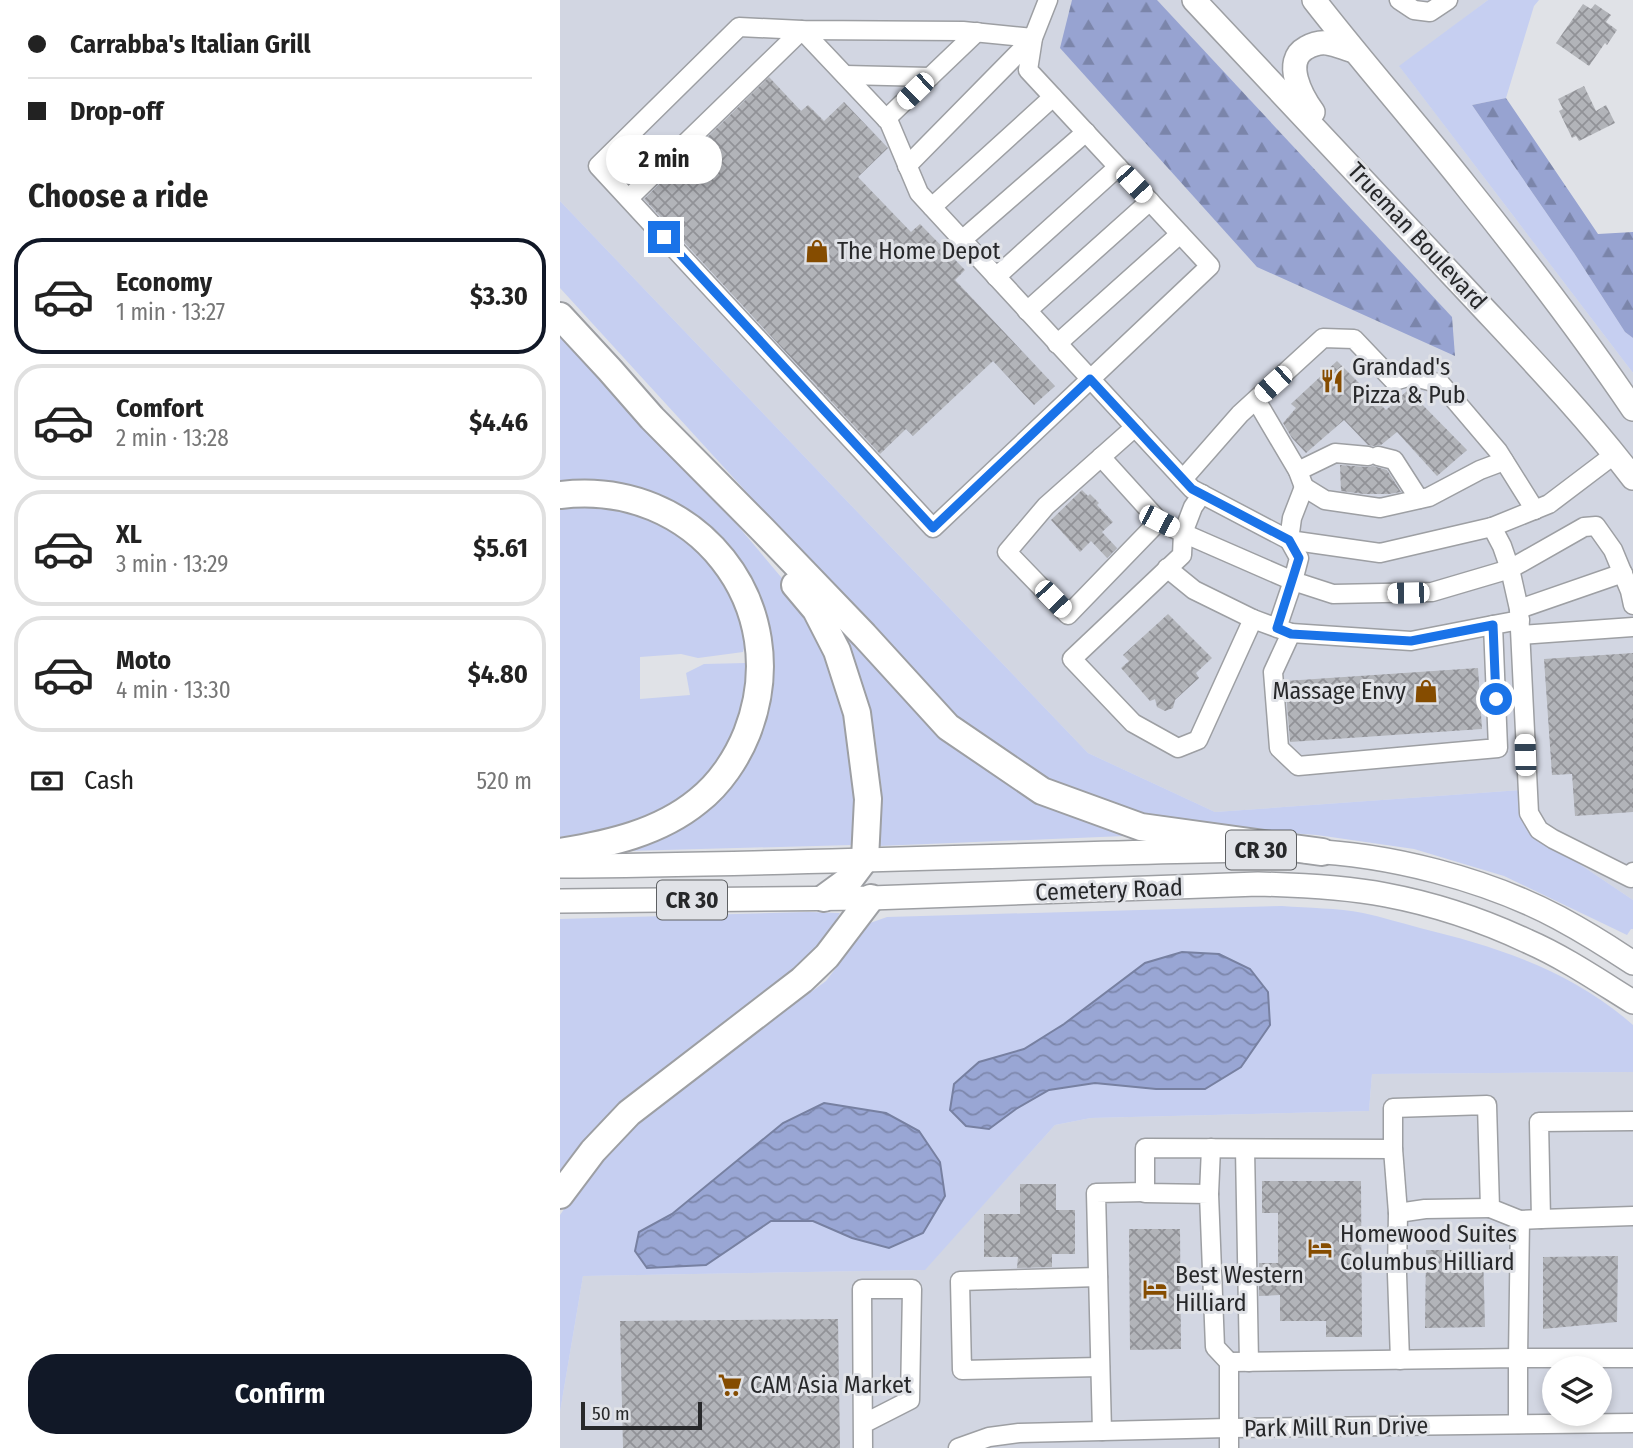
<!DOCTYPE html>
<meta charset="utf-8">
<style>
:root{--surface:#fff;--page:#f2f2f2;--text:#222;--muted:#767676;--line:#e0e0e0;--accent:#111827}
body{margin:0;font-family:"Fira Sans Condensed",sans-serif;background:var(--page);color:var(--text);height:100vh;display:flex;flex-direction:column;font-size:26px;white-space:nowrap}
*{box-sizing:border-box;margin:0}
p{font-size:23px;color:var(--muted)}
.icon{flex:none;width:38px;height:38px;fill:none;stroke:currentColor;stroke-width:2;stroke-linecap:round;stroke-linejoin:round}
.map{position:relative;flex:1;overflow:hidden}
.sheet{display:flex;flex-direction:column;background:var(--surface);width:560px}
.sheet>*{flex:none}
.top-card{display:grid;align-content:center;height:154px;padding:0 28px;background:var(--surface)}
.buttons{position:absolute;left:982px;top:1356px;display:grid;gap:14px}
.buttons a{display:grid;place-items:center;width:70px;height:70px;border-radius:50%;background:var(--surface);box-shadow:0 4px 10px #0003;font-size:35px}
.scale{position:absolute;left:21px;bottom:18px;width:121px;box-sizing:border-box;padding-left:7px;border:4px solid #27282a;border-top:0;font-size:19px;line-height:24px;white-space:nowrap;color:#27282a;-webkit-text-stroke:5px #e0e2e7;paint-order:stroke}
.end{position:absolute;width:32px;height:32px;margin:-16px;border:9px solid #1a73e8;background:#fff;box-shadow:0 0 0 4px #fff}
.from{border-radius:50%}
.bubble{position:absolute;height:49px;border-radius:24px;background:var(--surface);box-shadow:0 4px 10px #0003;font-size:23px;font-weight:700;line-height:49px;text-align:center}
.car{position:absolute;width:21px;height:42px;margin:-21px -10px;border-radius:9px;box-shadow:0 0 5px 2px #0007;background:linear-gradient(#fff 24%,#345 0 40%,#fff 0 76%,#345 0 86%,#fff 0)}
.top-card b{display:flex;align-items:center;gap:24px;height:66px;font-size:26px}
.top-card b+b{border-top:2px solid var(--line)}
.top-card i{width:18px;height:18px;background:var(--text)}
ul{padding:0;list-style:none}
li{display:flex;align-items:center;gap:21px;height:116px;margin:0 14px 10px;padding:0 14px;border:4px solid var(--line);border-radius:28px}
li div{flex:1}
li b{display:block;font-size:26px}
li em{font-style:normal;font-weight:700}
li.selected{border-color:var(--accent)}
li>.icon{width:63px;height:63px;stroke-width:1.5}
h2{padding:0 28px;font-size:32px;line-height:84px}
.pay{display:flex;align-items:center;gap:18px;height:77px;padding:0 28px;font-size:26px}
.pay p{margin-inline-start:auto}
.primary-button{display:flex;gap:14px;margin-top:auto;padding:14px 28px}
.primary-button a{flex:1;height:80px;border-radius:28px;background:var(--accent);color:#fff;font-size:28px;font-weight:700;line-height:80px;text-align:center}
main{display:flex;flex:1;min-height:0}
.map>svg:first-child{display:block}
</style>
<main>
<section class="sheet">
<div class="top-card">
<b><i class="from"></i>Carrabba's Italian Grill</b>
<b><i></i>Drop-off</b>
</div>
<h2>Choose a ride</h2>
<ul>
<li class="selected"><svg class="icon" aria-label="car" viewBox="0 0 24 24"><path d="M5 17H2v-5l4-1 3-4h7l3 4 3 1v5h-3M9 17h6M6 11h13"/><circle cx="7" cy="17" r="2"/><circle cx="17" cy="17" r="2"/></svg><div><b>Economy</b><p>1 min · 13:27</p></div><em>$3.30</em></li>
<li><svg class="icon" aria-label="car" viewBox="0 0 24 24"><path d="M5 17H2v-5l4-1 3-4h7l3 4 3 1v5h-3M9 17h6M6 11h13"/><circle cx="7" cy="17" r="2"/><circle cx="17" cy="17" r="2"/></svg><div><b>Comfort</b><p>2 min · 13:28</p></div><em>$4.46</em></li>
<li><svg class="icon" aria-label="car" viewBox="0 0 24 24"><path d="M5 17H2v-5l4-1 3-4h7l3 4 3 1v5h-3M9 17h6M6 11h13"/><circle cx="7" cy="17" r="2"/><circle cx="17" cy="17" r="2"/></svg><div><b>XL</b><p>3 min · 13:29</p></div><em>$5.61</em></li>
<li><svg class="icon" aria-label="car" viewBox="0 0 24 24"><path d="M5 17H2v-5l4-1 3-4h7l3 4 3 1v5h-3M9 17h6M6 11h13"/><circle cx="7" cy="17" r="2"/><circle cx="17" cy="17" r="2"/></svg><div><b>Moto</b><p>4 min · 13:30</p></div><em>$4.80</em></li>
</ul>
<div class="pay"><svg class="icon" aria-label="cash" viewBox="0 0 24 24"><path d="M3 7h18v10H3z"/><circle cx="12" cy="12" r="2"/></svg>Cash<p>520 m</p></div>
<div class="primary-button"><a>Confirm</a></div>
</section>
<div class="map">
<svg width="1073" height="1448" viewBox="0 0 1073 1448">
<defs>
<pattern id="forest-firs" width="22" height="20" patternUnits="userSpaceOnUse" patternTransform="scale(1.75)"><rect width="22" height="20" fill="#97a3d1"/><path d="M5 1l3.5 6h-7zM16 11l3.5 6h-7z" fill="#7b85aa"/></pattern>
<pattern id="water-waves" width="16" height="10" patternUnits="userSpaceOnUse" patternTransform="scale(1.75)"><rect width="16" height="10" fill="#99a6d4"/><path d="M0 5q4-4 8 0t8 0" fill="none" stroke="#7d87ac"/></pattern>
<pattern id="building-cross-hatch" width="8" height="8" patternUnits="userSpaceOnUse" patternTransform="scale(1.75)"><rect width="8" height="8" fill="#b2b4b9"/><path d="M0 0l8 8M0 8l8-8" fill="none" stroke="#919297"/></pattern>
</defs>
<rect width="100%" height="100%" fill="#e0e2e7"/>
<!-- built -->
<g fill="#d2d6e2" fill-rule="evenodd">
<polygon points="0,0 928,0 840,67 1073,373 1073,900 969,830 961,790 655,812 528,753 0,201"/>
<path d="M1073 1072V1448H0V1412L23 1276 364 1270 495 1125 531 1118 809 1111 812 1074ZM994 1368H1040V1414H994Z"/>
</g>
<!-- grass -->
<g fill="#c6cff1">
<polygon points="928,0 979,0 974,6 946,98 912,105 1014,253 1065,332 1073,338 1073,373 839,66"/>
<polygon points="0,201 528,753 655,812 961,790 969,830 1073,900 1073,929 1071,929 1067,935 944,876 854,849 757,835 610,824 544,806 472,773 415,734 362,684 0,288"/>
<polygon points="0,327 168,514 242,602 288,703 299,802 292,845 67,851 64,845 145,805 209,650 137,521 0,485"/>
<polygon points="0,506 59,507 93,518 132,541 154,565 173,596 186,641 183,652 138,658 121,654 80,657 80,699 130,695 126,673 144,664 185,663 190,676 181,720 164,755 138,785 97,812 51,829 0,837"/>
<polygon points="268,605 392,736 565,832 565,836 318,846 322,793 315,736 296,669"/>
<path d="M722 906C749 908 777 908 803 913 822 917 841 923 860 928 938 947 1012 971 1073 1025V1072L812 1074 809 1111 531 1118 495 1125 365 1270 23 1276 0 1412V1215L37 1162 75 1124 158 1060 266 981 310 923 327 917Z"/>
<polygon points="248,912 280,913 261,946 234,972 103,1070 46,1118 0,1171 0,919"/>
</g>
<!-- forest -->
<g fill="url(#forest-firs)">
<polygon points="512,0 597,0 892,317 895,356 697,267 500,48"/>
<polygon points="946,98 1038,234 1073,232 1073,338 1065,332 1014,253 912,105"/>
</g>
<!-- water -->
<g fill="url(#water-waves)" stroke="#7780a1" stroke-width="2">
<polygon points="622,952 659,954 690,969 708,992 710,1025 681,1067 645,1089 596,1089 535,1083 489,1090 456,1109 429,1129 406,1126 390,1110 394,1084 419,1062 464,1049 504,1024 585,963"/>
<polygon points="264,1103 326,1113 359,1131 380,1162 385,1196 363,1233 329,1248 292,1238 253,1221 211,1221 146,1265 87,1268 75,1251 79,1232 112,1214 223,1123"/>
</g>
<!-- building -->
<g fill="url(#building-cross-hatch)">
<polygon points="1023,4 1031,9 1035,4 1051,15 1046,22 1057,30 1047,45 1045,43 1029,66 996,43"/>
<polygon points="209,77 241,111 248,105 264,121 284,102 328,148 298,177 351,232 360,224 405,270 395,280 495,386 474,405 433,361 353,436 346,429 320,454 84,199"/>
<polygon points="1024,86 1036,111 1046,105 1055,123 1019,141 1016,136 1012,138 999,111 1003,109 998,99"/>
<polygon points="777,361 826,410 848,390 907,450 877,476 837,432 821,445 813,446 808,445 784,420 746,453 732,438 723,423 736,408 731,404"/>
<polygon points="780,465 807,467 813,466 827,470 841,492 829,494 804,494 781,491"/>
<polygon points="522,490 528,496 530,494 539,503 537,505 553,522 542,532 557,548 547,558 531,541 520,552 491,520"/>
<polygon points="608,614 652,658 636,673 639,678 615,700 613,708 605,711 597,707 595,699 590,701 561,668 569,661 563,655"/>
<polygon points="1073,653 1073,812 1015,816 1012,774 992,775 984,659"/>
<polygon points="918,668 922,729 730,742 725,681"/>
<polygon points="702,1181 801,1181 802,1337 766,1337 766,1321 720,1321 720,1295 699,1296 699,1263 718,1263 718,1213 702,1213"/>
<polygon points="460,1184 496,1184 496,1210 515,1210 515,1254 492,1254 492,1267 457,1268 458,1257 424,1257 424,1214 460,1214"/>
<polygon points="569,1229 620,1229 621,1349 570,1350"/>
<polygon points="866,1250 923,1250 925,1327 865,1328"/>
<polygon points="1058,1256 1057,1322 983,1329 983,1257"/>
<polygon points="278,1319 280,1448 63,1448 60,1321"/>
</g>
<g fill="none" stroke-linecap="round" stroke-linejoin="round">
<!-- minor casing -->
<g stroke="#9d9fa3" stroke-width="21">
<g id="minor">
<polyline points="839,0 854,10 870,12 888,0"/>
<polyline points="473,38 403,31 242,30 179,27 38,166 373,528 650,266 468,70 473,38 488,0"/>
<polyline points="285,75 370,77"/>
<polyline points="326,119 417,32"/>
<polyline points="347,166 473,38"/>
<polyline points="69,198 242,30 329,122 359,193 632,489 729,540 820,553 932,527 989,504 1055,454"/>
<polyline points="372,207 493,97"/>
<polyline points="402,240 526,132"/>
<polyline points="436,277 558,167"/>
<polyline points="467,311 590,201"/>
<polyline points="497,344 620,234"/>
<polyline points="696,400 738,471 744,487"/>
<polyline points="575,427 486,506 447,552 508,615 599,521 623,533 633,507 642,494"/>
<polyline points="818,456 834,460 859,499"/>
<polyline points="541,457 599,521"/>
<polyline points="944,461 920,470 869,497 820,508 765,500 744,487 732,518 729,540 739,558 733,581 773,594 872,592 950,569 1024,527 1036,526 1053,550 1070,591 1073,605"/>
<polyline points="738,471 775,453 808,456"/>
<polyline points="623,479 680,414 763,338 794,339 834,381 851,376 881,384 938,451 975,510"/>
<polyline points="932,527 942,546 950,569 959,609 969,813 979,830 993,839 1071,878 1073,872"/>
<polyline points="607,568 634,590 693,619"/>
<polyline points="959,609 1063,573"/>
<polyline points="717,628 733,581 623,533 622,555 512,659 573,723 618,748 638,740 693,619 731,633 713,672 719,748 738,766 938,748 933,625 960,620"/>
<polyline points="731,633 851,641 933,625"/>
<polyline points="961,635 1073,627"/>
<polyline points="685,1149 689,1362"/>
<polyline points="833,1149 838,1213"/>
<polyline points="649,1194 651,1148"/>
<polyline points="981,1219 1073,1216"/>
<polyline points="960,1220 958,1358 1073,1358"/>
<polyline points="538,1277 400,1281 402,1370 540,1367"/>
<polyline points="840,1360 837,1274 838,1213 865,1209 930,1208"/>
<polyline points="669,1362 958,1358 958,1424"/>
<polyline points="303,1424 350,1400 352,1289 302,1289 303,1448"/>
<polyline points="542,1431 536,1193 585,1192"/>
<polyline points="398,1448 429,1437 459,1433 668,1428 1073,1423"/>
<polyline points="669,1448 669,1362 655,1347 649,1194 585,1193 585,1148 833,1149 833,1108 927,1105 930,1208 960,1220 981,1219 979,1122 1073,1121"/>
</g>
</g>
<!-- major casing -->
<g stroke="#9d9fa3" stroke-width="26">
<g id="major">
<path d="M634 0C726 98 819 196 911 295 966 354 1023 413 1073 478"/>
<path d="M754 0C803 63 856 123 906 186 964 258 1021 332 1073 409"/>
<path d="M753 112C742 97 722 61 746 48 753 44 760 42 767 43 776 44 786 49 794 51"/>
<path d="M745 851C828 854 926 879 999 918 1025 932 1049 947 1073 963"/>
<path d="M0 866C229 865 457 854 686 850"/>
<path d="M0 901 311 898 698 884C741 885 784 887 826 895 874 904 922 920 967 941 1004 957 1039 981 1073 1002"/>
</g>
</g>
<!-- highway casing -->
<g stroke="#9d9fa3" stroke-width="30">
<g id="highway">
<polyline points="0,316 50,370 92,418 203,530 304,635 388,727 482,791 581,827 762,852"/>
<path d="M0 495C135 478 237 605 187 733 177 758 160 784 138 801 99 833 48 844 0 852"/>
<polyline points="235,585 256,610 277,651 297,713 308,799 305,859 290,879 264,898"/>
<polyline points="0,1195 33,1151 69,1113 242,980 267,956 311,898"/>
</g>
</g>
<!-- minor -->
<use href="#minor" stroke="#fff" stroke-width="18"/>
<!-- major -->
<use href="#major" stroke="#fff" stroke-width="23"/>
<!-- highway -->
<use href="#highway" stroke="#fff" stroke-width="26"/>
</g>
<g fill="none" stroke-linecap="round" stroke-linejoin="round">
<!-- route -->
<polyline stroke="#1a73e8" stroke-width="9" points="104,237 373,528 530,379 632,489 729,540 739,558 717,628 731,634 851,641 933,625 936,699"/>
</g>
<!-- icons -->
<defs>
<g id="shop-bare" transform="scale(1.89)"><path d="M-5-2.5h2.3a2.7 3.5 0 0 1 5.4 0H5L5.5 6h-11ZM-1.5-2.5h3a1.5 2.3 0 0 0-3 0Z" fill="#854c00" stroke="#e0e2e7" stroke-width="2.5" paint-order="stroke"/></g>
<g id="restaurant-bare" transform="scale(1.89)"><path d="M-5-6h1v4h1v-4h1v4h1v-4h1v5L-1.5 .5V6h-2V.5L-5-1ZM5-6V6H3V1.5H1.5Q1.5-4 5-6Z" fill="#854c00" stroke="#e0e2e7" stroke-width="2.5" paint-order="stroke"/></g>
<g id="hotel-bare" transform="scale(1.89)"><path d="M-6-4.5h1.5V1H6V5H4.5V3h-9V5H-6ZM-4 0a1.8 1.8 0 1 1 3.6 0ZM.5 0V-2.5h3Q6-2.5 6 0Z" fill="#854c00" stroke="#e0e2e7" stroke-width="2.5" paint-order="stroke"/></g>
<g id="supermarket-bare" transform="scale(1.89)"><path d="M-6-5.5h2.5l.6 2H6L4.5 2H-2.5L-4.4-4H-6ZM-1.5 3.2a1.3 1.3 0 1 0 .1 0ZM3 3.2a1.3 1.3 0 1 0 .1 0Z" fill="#854c00" stroke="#e0e2e7" stroke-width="2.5" paint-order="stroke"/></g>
</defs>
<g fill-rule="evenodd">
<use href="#shop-bare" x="257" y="251"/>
<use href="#restaurant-bare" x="772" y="381"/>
<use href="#shop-bare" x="866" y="691"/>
<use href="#hotel-bare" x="760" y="1248"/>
<use href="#hotel-bare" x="595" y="1289"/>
<use href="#supermarket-bare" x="170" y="1385"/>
</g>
<g text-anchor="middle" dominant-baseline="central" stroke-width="6" stroke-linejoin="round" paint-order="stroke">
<!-- shield labels -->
<g fill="#e0e2e7" stroke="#5e6063" stroke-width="2">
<rect x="666" y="830.5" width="70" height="39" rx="5"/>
<rect x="97" y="880.5" width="70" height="39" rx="5"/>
</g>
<g font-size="23" font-weight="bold" fill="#27282a">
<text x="701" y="850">CR 30</text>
<text x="132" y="900">CR 30</text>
</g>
<!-- street labels -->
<g font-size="24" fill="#27282a" stroke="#e0e2e7">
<text transform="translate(857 236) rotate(47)">Trueman Boulevard</text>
<text transform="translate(549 890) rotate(-2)">Cemetery Road</text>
<text transform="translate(776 1427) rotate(-1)">Park Mill Run Drive</text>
</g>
<!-- poi labels -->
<g font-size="24" fill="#27282a" stroke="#e0e2e7" text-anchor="start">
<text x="277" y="251">The Home Depot</text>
<text x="792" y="367">Grandad's<tspan x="792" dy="28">Pizza &amp; Pub</tspan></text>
<text x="846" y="691" text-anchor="end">Massage Envy</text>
<text x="780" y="1234">Homewood Suites<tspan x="780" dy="28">Columbus Hilliard</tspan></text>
<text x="615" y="1275">Best Western<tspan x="615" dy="28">Hilliard</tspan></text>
<text x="190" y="1385">CAM Asia Market</text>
</g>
</g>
</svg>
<div class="buttons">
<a><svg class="icon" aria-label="layers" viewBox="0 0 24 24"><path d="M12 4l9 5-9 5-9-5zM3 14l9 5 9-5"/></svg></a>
</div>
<div class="scale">50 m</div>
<i class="end from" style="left:936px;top:699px"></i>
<i class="end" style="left:104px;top:237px"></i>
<div class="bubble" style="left:46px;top:135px;width:116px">2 min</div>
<i class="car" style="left:355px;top:91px;rotate:226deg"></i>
<i class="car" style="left:574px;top:184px;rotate:137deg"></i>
<i class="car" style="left:713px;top:384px;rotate:228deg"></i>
<i class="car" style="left:599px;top:521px;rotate:117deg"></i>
<i class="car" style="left:848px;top:593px;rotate:269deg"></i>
<i class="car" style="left:493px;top:599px;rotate:136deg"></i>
<i class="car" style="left:965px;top:755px;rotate:358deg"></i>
</div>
</main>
